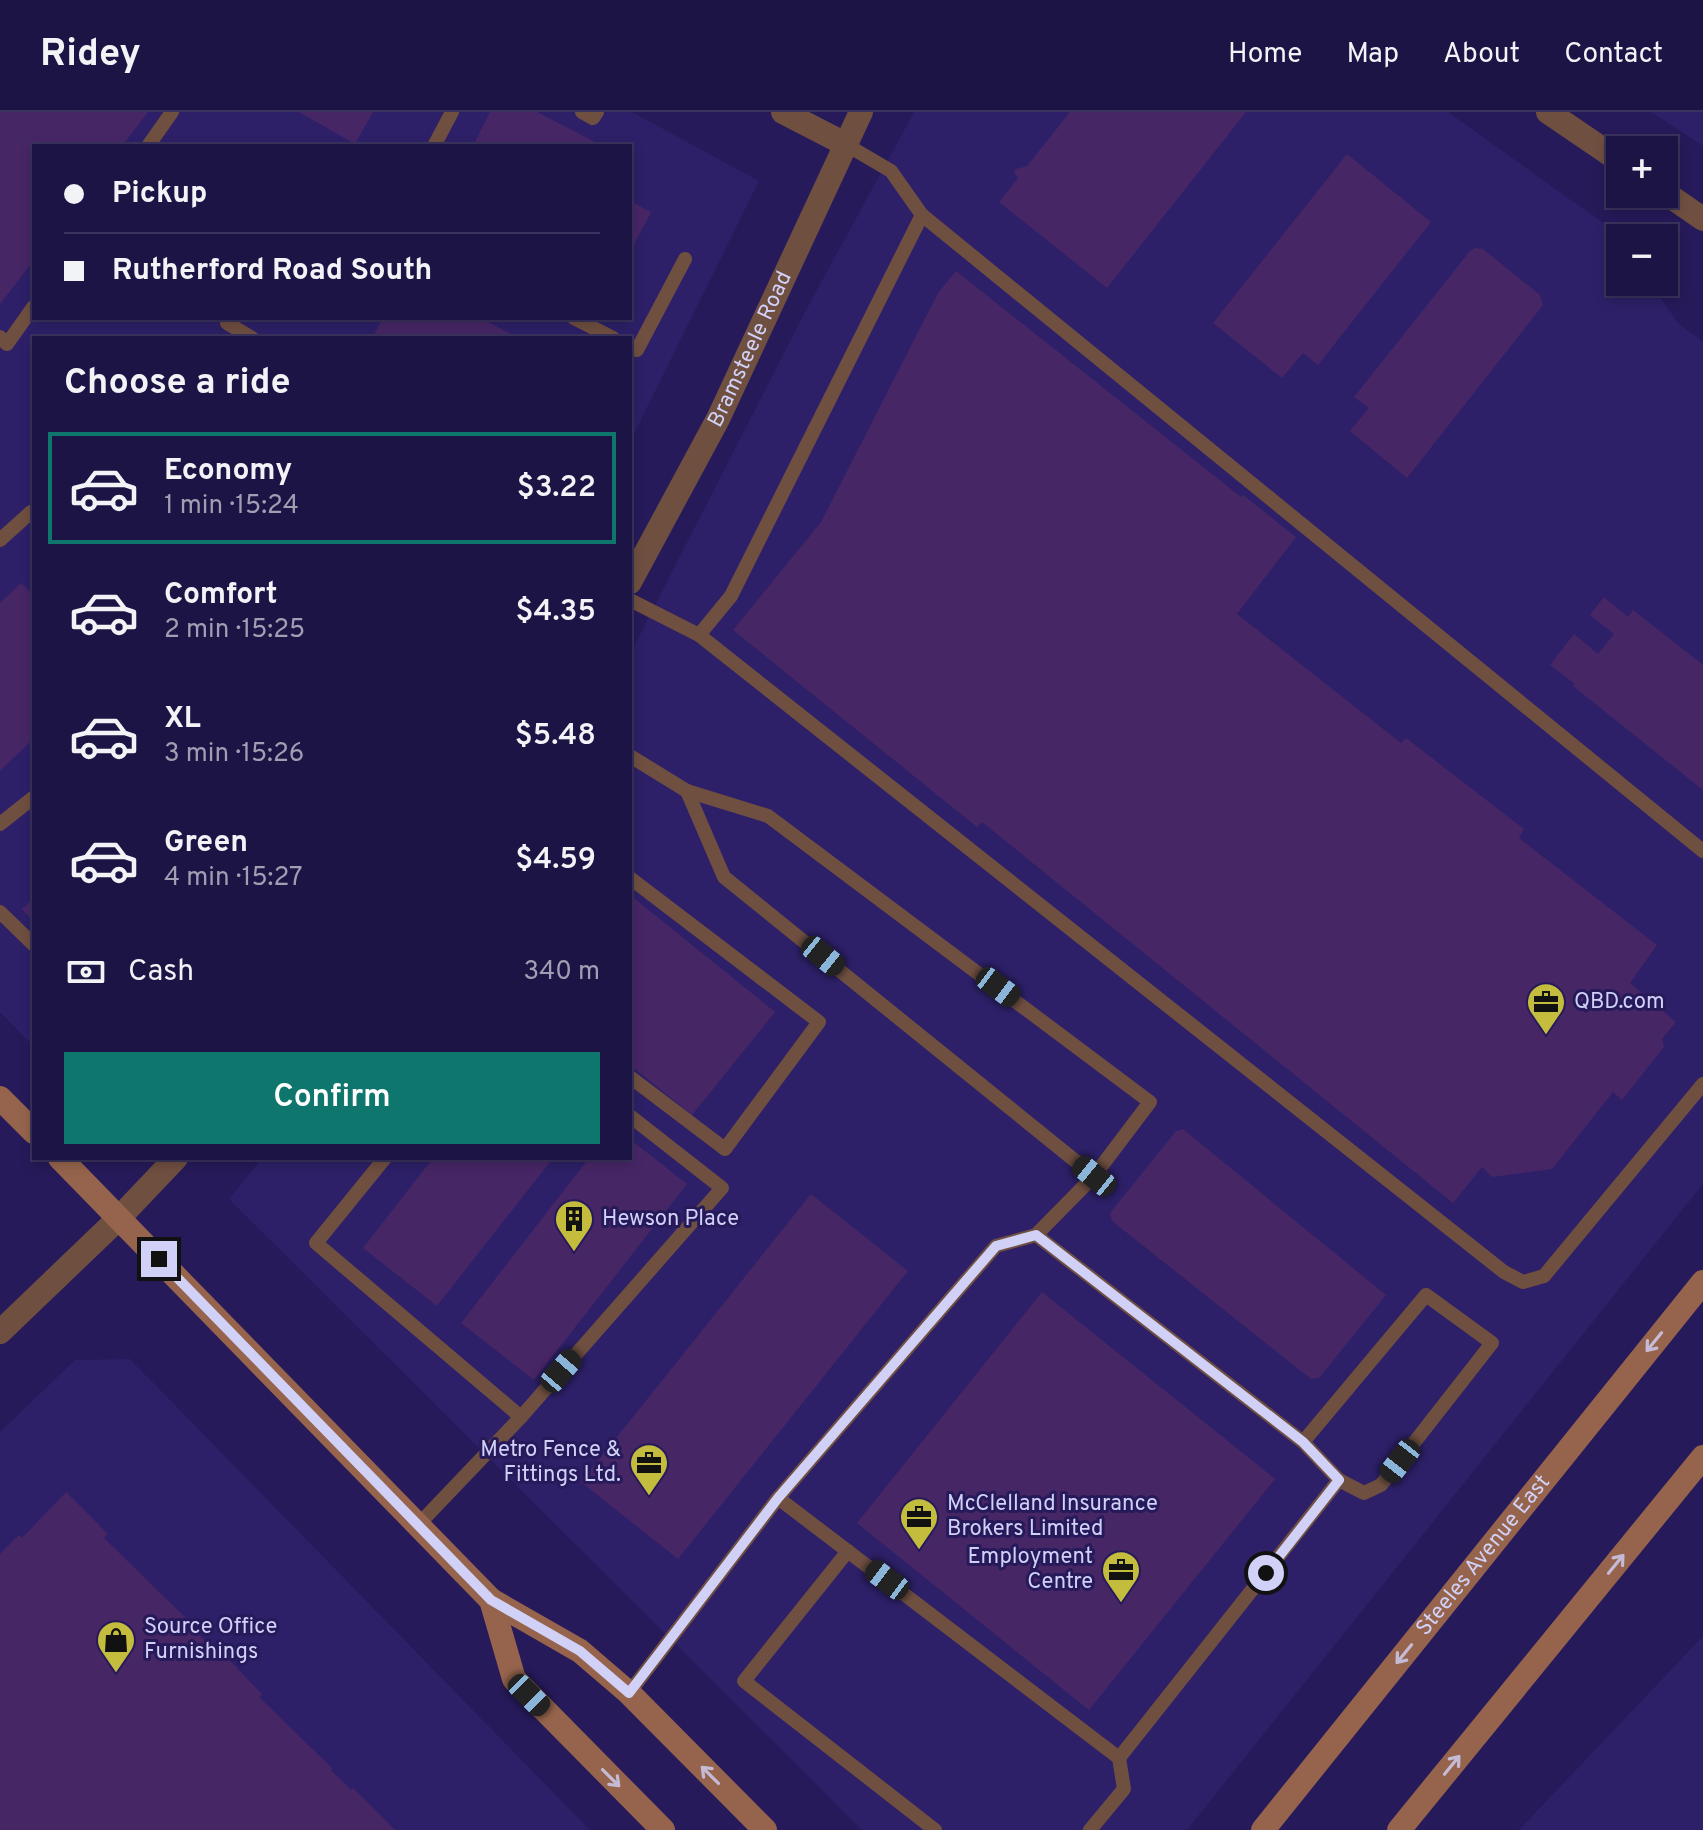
<!DOCTYPE html>
<meta charset="utf-8">
<style>
:root{--surface:#1c1444;--page:#251d4b;--text:#f1f3f6;--muted:#a09eb2;--line:#3a335d;--accent:#0f766e}
body{margin:0;font-family:Overpass,sans-serif;background:var(--page);color:var(--text);height:100vh;display:flex;flex-direction:column;font-size:30px;white-space:nowrap}
*{box-sizing:border-box;margin:0}
p{font-size:26px;color:var(--muted)}
.icon{flex:none;width:44px;height:44px;fill:none;stroke:currentColor;stroke-width:2;stroke-linecap:round;stroke-linejoin:round}
.map{position:relative;flex:1;overflow:hidden}
.side{position:absolute;left:32px;top:224px;width:600px;height:824px;display:flex;flex-direction:column;background:var(--surface);border-radius:0px;box-shadow:0 4px 12px #0003,0 0 0 2px var(--line)}
.side>*{flex:none}
.guide{position:absolute;left:32px;top:32px;width:600px;height:176px;border-radius:0px;box-shadow:0 4px 12px #0003,0 0 0 2px var(--line);display:grid;align-content:center;height:176px;padding:0 32px;background:var(--surface)}
.fabs{position:absolute;left:1606px;top:24px;display:grid;gap:16px}
.fabs a{display:grid;place-items:center;width:72px;height:72px;border-radius:0px;background:var(--surface);box-shadow:0 4px 12px #0003,0 0 0 2px var(--line);font-size:40px}
.end{position:absolute;width:36px;height:36px;margin:-18px;border:10px solid #d1d1f8;background:#111;box-shadow:0 0 0 4px #111}
.from{border-radius:50%}
.car{position:absolute;width:24px;height:48px;margin:-24px -12px;border-radius:10px;box-shadow:0 0 6px 2px #0007;background:linear-gradient(#222 24%,#8ab4d8 0 40%,#222 0 76%,#8ab4d8 0 86%,#222 0)}
.guide b{display:flex;align-items:center;gap:28px;height:76px;font-size:30px}
.guide b+b{border-top:2px solid var(--line)}
.guide i{width:20px;height:20px;background:var(--text)}
ul{padding:0;list-style:none}
li{display:flex;align-items:center;gap:24px;height:112px;margin:0 16px 12px;padding:0 16px;border:4px solid transparent;border-radius:0px}
li div{flex:1}
li b{display:block;font-size:30px}
li em{font-style:normal;font-weight:600}
li.on{border-color:var(--accent)}
li>.icon{width:72px;height:72px;stroke-width:1.5}
h2{padding:0 32px;font-size:36px;line-height:96px}
.pay{display:flex;align-items:center;gap:20px;height:88px;padding:0 32px;font-size:30px}
.pay p{margin-inline-start:auto}
.primary-button{display:flex;gap:16px;margin-top:auto;padding:16px 32px}
.primary-button a{flex:1;height:92px;border-radius:0px;background:var(--accent);color:#fff;font-size:32px;font-weight:600;line-height:92px;text-align:center}
header{display:flex;align-items:center;gap:48px;box-sizing:border-box;height:112px;padding:0 40px;background:var(--surface);border-bottom:2px solid var(--line)}
header strong{font-size:38px}
nav{display:flex;gap:44px;margin-inline-start:auto;font-size:28px}
.map>svg:first-child{display:block}
</style>
<header>
<strong>Ridey</strong>
<nav><a>Home</a><a>Map</a><a>About</a><a>Contact</a></nav>
</header>
<div class="map">
<svg width="1703" height="1718" viewBox="0 0 1703 1718">
<rect width="100%" height="100%" fill="#261a5a"/>
<!-- built -->
<g fill="#2d2068" fill-rule="evenodd">
<path d="M0 0H632L759 69 630 330V226H34V935L0 900ZM34 34H630V206H34Z"/>
<polygon points="914,0 1448,0 1624,126 1620,126 1620,170 1654,170 1656,179 1677,210 1703,230 1703,1072 1187,1718 862,1718 229,1087 262,1046 630,1046 630,542 806,198"/>
<polygon points="1651,0 1703,0 1703,34"/>
<polygon points="130,1247 590,1718 0,1718 0,1320 75,1248"/>
<polygon points="1703,1524 1703,1718 1519,1718"/>
</g>
<!-- building -->
<g fill="#472666">
<polygon points="0,0 148,0 122,34 34,34 34,148 0,192"/>
<polygon points="299,0 373,0 355,32"/>
<polygon points="490,0 537,0 603,34 473,34"/>
<polygon points="1070,0 1246,0 1107,176 999,90 1018,66 1014,61 1016,57 1027,54"/>
<polygon points="1347,42 1431,110 1318,253 1303,241 1282,266 1213,211"/>
<polygon points="630,89 651,100 630,140"/>
<polygon points="1475,136 1483,137 1540,183 1543,193 1407,366 1350,319 1369,296 1354,285 1470,139"/>
<polygon points="956,159 1241,385 1243,383 1296,425 1237,502 1401,631 1406,626 1524,717 1519,726 1657,833 1630,871 1676,910 1662,927 1664,935 1622,988 1613,980 1552,1057 1492,1065 1482,1055 1453,1091 982,710 977,715 733,518 821,410 938,181"/>
<polygon points="383,206 480,206 519,226 372,226"/>
<polygon points="21,471 34,484 34,626 0,659 0,491"/>
<polygon points="1604,485 1628,505 1633,498 1703,553 1703,678 1573,574 1575,572 1550,553 1574,522 1598,542 1614,522 1590,503"/>
<polygon points="630,783 775,900 692,1003 630,953"/>
<polygon points="34,786 34,810 22,797"/>
<polygon points="1183,1017 1386,1183 1319,1266 1311,1267 1112,1109 1110,1101 1176,1019"/>
<polygon points="630,1027 687,1072 534,1268 461,1211 589,1046 630,1046"/>
<polygon points="433,1046 553,1046 437,1194 363,1136"/>
<polygon points="811,1082 908,1159 678,1447 581,1370"/>
<polygon points="1042,1180 1275,1367 1089,1598 857,1411"/>
<polygon points="66,1380 108,1422 104,1426 191,1511 189,1512 208,1532 211,1529 262,1582 259,1585 333,1657 331,1658 351,1678 353,1676 395,1718 0,1718 0,1442 19,1423 22,1426"/>
</g>
<g fill="none" stroke-linecap="round" stroke-linejoin="round">
<!-- lane -->
<g stroke="#6f4f40" stroke-width="14">
<polyline points="582,0 593,6 597,0"/>
<polyline points="845,32 891,59 922,103 1703,739"/>
<polyline points="148,34 172,0"/>
<polyline points="434,34 452,0"/>
<polyline points="574,206 613,226"/>
<polyline points="227,211 252,226"/>
<polyline points="0,225 7,232 34,194"/>
<polyline points="630,235 637,238 685,147"/>
<polyline points="0,428 31,400 34,403"/>
<polyline points="630,488 699,523 1504,1160 1523,1170 1544,1164 1703,972"/>
<polyline points="699,523 731,484 922,103"/>
<polyline points="630,644 687,679 768,704 1150,990 1094,1064 1036,1123"/>
<polyline points="687,679 724,765 1094,1064"/>
<polyline points="0,712 34,685"/>
<polyline points="630,766 819,910 725,1037 630,965"/>
<polyline points="0,800 34,833"/>
<polyline points="385,1046 316,1131 521,1305"/>
<polyline points="778,1386 1119,1646 1124,1677 1090,1718"/>
<polyline points="418,1413 521,1305 722,1076 630,1004"/>
<polyline points="848,1439 744,1569 935,1718"/>
<polyline points="629,1581 778,1386 996,1134 1036,1123 1303,1330 1339,1368"/>
<polyline points="1119,1646 1339,1368 1364,1381 1381,1373 1492,1231 1426,1183 1303,1330"/>
</g>
<!-- street -->
<g stroke="#6f4f40" stroke-width="24">
<polyline points="783,0 845,32"/>
<polyline points="1548,0 1620,49"/>
<polyline points="1664,80 1703,107"/>
<path id="s1" d="M630 470 718 307 861 0"/>
<polyline points="0,1220 119,1106 176,1046"/>
</g>
<!-- secondary -->
<g stroke="#96644c" stroke-width="24">
<polyline points="0,986 34,1020"/>
<polyline points="60,1046 491,1488 514,1567 663,1718"/>
<polyline points="491,1488 580,1539 629,1581 765,1718"/>
<path id="s2" d="M1263 1718 1703 1170"/>
<polyline points="1399,1718 1703,1345"/>
</g>
</g>
<!-- one-way arrows -->
<defs><path id="oneway-shaft" d="M-6 0H5M1.5-3L5.5 0L1.5 3" fill="none" stroke-width="1.6" stroke-linecap="round" stroke-linejoin="round" transform="scale(2)"/></defs>
<g stroke="#c5bbd6">
<use href="#oneway-shaft" transform="translate(1654 1230) rotate(129)"/>
<use href="#oneway-shaft" transform="translate(1616 1452) rotate(-51)"/>
<use href="#oneway-shaft" transform="translate(1404 1542) rotate(129)"/>
<use href="#oneway-shaft" transform="translate(1452 1653) rotate(-51)"/>
<use href="#oneway-shaft" transform="translate(710 1663) rotate(-135)"/>
<use href="#oneway-shaft" transform="translate(611 1666) rotate(45)"/>
</g>
<g fill="none" stroke-linecap="round" stroke-linejoin="round">
<!-- route -->
<polyline stroke="#d1d1f8" stroke-width="10" points="159,1147 491,1488 580,1539 629,1581 778,1386 996,1134 1036,1123 1303,1330 1339,1368 1266,1461"/>
</g>
<!-- icons -->
<defs>
<g id="office-pin" transform="scale(2)"><path d="M0 17L-7.5 6A9.5 9.5 0 1 1 7.5 6Z" fill="#c4bc3d" stroke="#261a5a"/><path d="M-6-3h4V-5.5h4V-3h4V5H-6ZM-1-4.5V-3h2v-1.5ZM-6 0V1H6V0Z" fill="#111"/></g>
<g id="building-pin" transform="scale(2)"><path d="M0 17L-7.5 6A9.5 9.5 0 1 1 7.5 6Z" fill="#c4bc3d" stroke="#261a5a"/><path d="M-4-6H4V6H1V3H-1V6H-4ZM-2.5-4.3h1.7v1.8h-1.7ZM.8-4.3h1.7v1.8H.8ZM-2.5-1h1.7V.8h-1.7ZM.8-1h1.7V.8H.8Z" fill="#111"/></g>
<g id="shop-pin" transform="scale(2)"><path d="M0 17L-7.5 6A9.5 9.5 0 1 1 7.5 6Z" fill="#c4bc3d" stroke="#261a5a"/><path d="M-5-2.5h2.3a2.7 3.5 0 0 1 5.4 0H5L5.5 6h-11ZM-1.5-2.5h3a1.5 2.3 0 0 0-3 0Z" fill="#111"/></g>
</defs>
<g fill-rule="evenodd">
<use href="#office-pin" x="1546" y="890"/>
<use href="#building-pin" x="574" y="1107"/>
<use href="#office-pin" x="649" y="1351"/>
<use href="#office-pin" x="919" y="1405"/>
<use href="#office-pin" x="1121" y="1458"/>
<use href="#shop-pin" x="116" y="1528"/>
</g>
<g text-anchor="middle" dominant-baseline="central" stroke-width="6" stroke-linejoin="round" paint-order="stroke">
<!-- street labels -->
<g font-size="22" fill="#d1d1f8" stroke="#261a5a">
<text stroke="none"><textPath href="#s1" startOffset="262">Bramsteele Road</textPath></text>
<text stroke="none"><textPath href="#s2" startOffset="352">Steeles Avenue East</textPath></text>
</g>
<!-- poi labels -->
<g font-size="22" fill="#d1d1f8" stroke="#261a5a" text-anchor="start">
<text x="1574" y="890">QBD.com</text>
<text x="602" y="1107">Hewson Place</text>
<text x="621" y="1338" text-anchor="end">Metro Fence &amp;<tspan x="621" dy="25">Fittings Ltd.</tspan></text>
<text x="947" y="1392">McClelland Insurance<tspan x="947" dy="25">Brokers Limited</tspan></text>
<text x="1093" y="1445" text-anchor="end">Employment<tspan x="1093" dy="25">Centre</tspan></text>
<text x="144" y="1515">Source Office<tspan x="144" dy="25">Furnishings</tspan></text>
</g>
</g>
</svg>
<div class="fabs">
<a>+</a>
<a>−</a>
</div>
<i class="end from" style="left:1266px;top:1461px"></i>
<i class="end" style="left:159px;top:1147px"></i>
<i class="car" style="left:823px;top:844px;rotate:129deg"></i>
<i class="car" style="left:998px;top:875px;rotate:127deg"></i>
<i class="car" style="left:1094px;top:1064px;rotate:309deg"></i>
<i class="car" style="left:561px;top:1259px;rotate:41deg"></i>
<i class="car" style="left:1400px;top:1349px;rotate:218deg"></i>
<i class="car" style="left:887px;top:1468px;rotate:307deg"></i>
<i class="car" style="left:529px;top:1583px;rotate:135deg"></i>
<div class="guide">
<b><i class="from"></i>Pickup</b>
<b><i></i>Rutherford Road South</b>
</div>
<section class="side">
<h2>Choose a ride</h2>
<ul>
<li class="on"><svg class="icon" aria-label="car" viewBox="0 0 24 24"><path d="M5 17H2v-5l4-1 3-4h7l3 4 3 1v5h-3M9 17h6M6 11h13"/><circle cx="7" cy="17" r="2"/><circle cx="17" cy="17" r="2"/></svg><div><b>Economy</b><p>1 min · 15:24</p></div><em>$3.22</em></li>
<li><svg class="icon" aria-label="car" viewBox="0 0 24 24"><path d="M5 17H2v-5l4-1 3-4h7l3 4 3 1v5h-3M9 17h6M6 11h13"/><circle cx="7" cy="17" r="2"/><circle cx="17" cy="17" r="2"/></svg><div><b>Comfort</b><p>2 min · 15:25</p></div><em>$4.35</em></li>
<li><svg class="icon" aria-label="car" viewBox="0 0 24 24"><path d="M5 17H2v-5l4-1 3-4h7l3 4 3 1v5h-3M9 17h6M6 11h13"/><circle cx="7" cy="17" r="2"/><circle cx="17" cy="17" r="2"/></svg><div><b>XL</b><p>3 min · 15:26</p></div><em>$5.48</em></li>
<li><svg class="icon" aria-label="car" viewBox="0 0 24 24"><path d="M5 17H2v-5l4-1 3-4h7l3 4 3 1v5h-3M9 17h6M6 11h13"/><circle cx="7" cy="17" r="2"/><circle cx="17" cy="17" r="2"/></svg><div><b>Green</b><p>4 min · 15:27</p></div><em>$4.59</em></li>
</ul>
<div class="pay"><svg class="icon" aria-label="cash" viewBox="0 0 24 24"><path d="M3 7h18v10H3z"/><circle cx="12" cy="12" r="2"/></svg>Cash<p>340 m</p></div>
<div class="primary-button"><a>Confirm</a></div>
</section>
</div>
